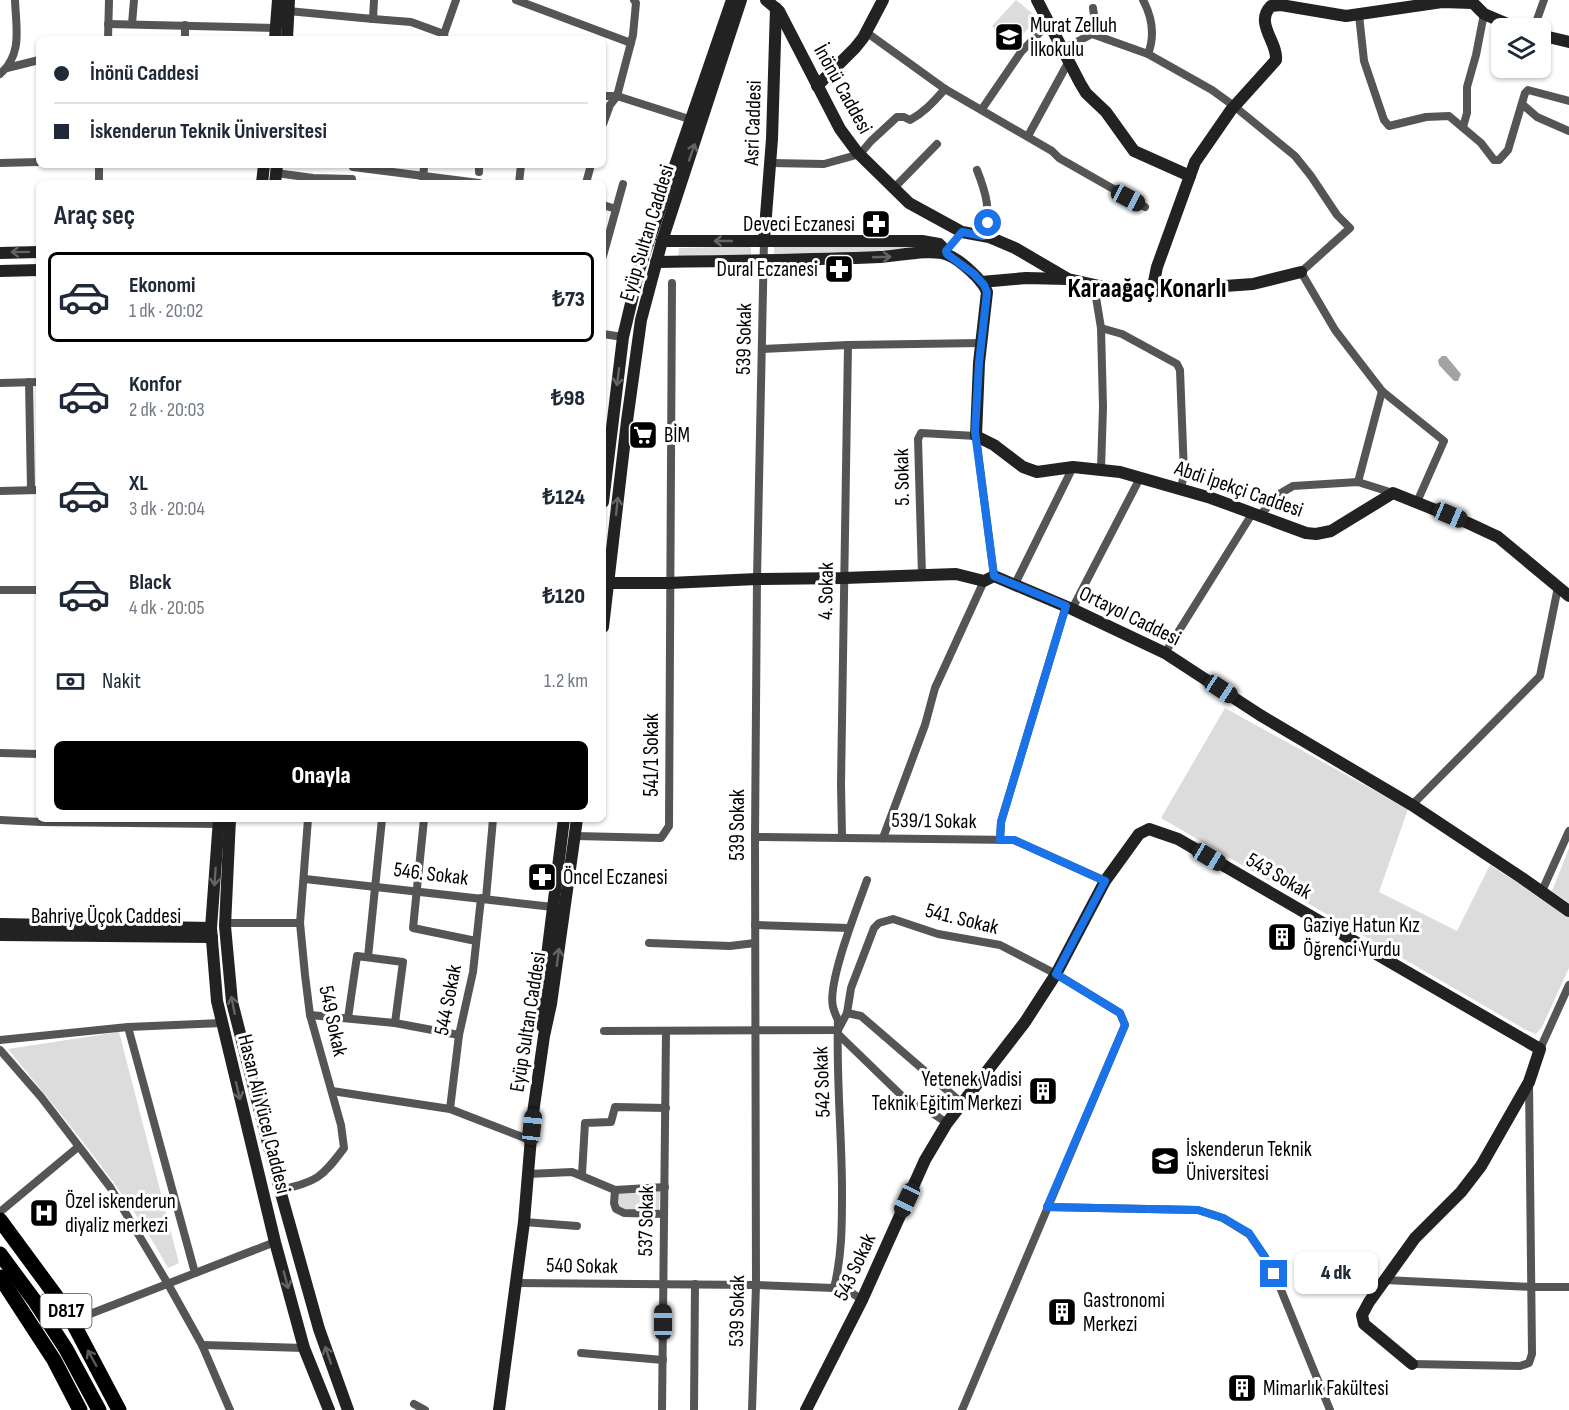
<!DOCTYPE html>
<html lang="tr">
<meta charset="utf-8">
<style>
:root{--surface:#fff;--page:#f6f6f7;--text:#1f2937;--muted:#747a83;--line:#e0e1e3;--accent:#000}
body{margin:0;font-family:"Sofia Sans Condensed",sans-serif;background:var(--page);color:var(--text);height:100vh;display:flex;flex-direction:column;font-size:22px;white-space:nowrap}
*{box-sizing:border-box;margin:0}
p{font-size:20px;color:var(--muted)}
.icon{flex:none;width:33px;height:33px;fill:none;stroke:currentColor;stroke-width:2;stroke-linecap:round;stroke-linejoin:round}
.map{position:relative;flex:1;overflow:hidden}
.details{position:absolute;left:36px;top:180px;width:570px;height:642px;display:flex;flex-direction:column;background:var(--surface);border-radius:9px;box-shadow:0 2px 4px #0004}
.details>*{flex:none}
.banner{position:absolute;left:36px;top:36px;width:570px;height:132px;border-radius:9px;box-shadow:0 2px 4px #0004;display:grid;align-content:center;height:132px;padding:0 18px;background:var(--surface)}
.tools{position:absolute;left:1491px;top:18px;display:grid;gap:12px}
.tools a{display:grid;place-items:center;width:60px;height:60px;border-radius:9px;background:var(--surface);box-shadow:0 2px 4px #0004;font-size:30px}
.end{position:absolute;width:27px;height:27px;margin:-14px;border:8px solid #1a73e8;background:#fff;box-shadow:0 0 0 3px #fff}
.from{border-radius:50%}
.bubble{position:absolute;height:42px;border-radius:9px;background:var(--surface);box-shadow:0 2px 4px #0004;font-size:20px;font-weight:800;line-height:42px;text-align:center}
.car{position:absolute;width:18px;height:36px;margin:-18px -9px;border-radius:8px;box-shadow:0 0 4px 2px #0007;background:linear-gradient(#222 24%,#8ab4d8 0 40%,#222 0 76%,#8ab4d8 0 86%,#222 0)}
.banner b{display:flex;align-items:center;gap:21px;height:57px;font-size:22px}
.banner b+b{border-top:2px solid var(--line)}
.banner i{width:15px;height:15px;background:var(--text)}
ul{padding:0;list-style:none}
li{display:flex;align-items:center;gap:18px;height:90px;margin:0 12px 9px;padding:0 6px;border:3px solid transparent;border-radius:9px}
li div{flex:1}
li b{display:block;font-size:22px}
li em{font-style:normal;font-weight:800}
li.active{border-color:var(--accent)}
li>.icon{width:54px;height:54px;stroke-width:1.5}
h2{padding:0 18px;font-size:27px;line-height:72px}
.pay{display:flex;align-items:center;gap:15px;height:66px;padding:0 18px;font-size:22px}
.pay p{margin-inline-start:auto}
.primary-button{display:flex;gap:12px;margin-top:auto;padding:12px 18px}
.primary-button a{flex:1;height:69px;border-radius:9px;background:var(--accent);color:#fff;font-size:24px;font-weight:800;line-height:69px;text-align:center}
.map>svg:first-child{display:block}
</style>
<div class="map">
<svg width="1569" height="1410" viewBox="0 0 1569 1410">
<rect width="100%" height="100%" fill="#fff"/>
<!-- green -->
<g fill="#dcdcdc">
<polygon points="1016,0 1038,18 1013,45 992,26"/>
<polygon points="774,245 926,247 929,250 774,256"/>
<polygon points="751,246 751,255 678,257 679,248"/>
<polygon points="1225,708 1408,809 1379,892 1457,931 1490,865 1569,916 1569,968 1542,1027 1536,1034 1526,1030 1161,818"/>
<polygon points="1569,848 1569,903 1552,891"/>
<path d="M119 1032 179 1263 168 1268C125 1188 65 1120 8 1049Z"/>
<polygon points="660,1190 659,1211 628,1210 619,1207 617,1193"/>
</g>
<!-- water -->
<polygon fill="#a3a3a3" points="1442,356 1446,356 1461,374 1458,381 1454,381 1439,365 1438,360"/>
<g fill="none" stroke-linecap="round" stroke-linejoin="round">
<!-- street -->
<g stroke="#555" stroke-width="8">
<polyline points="516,0 631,43"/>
<path d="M1143 0C1152 17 1155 36 1148 54"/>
<polyline points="1093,8 1097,35"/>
<polyline points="288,11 373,19 374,0"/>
<polyline points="1359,15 1364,61 1384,120 1389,126 1426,117 1449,116 1481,143 1494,160 1499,160 1508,150 1525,93 1528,90 1569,101"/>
<polyline points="373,19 411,22 444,34"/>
<polyline points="108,24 276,28"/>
<polyline points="132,24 134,0"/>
<polyline points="1534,28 1544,0"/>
<polyline points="866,32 945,89 1052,151 1059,158 1145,207"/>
<polyline points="108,39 109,0"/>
<polyline points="185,39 185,25"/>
<polyline points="445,39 444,34 456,0"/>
<polyline points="1063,49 1092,34 1148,54 1212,90 1234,106 1295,156 1311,176 1337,215 1350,228 1301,272 1335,330 1382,391 1444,441 1417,502"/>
<polyline points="7,68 39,60"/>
<path d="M0 74C23 54 16 28 15 0"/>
<polyline points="603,96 617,96 689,119"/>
<polyline points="1522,104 1537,117 1569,131"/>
<polyline points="982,109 1021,52 1049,23"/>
<polyline points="603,124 610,105 617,96 633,35 636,3 634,0"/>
<polyline points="1463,127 1467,113 1467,87 1476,55 1484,14"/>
<polyline points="1028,136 1069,61"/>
<polyline points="0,163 39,162"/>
<path d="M771 163 824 164 860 154 871 141 897 117H904L910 120C925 112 934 101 945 89"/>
<polyline points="353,167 479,183"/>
<path d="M977 170C986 193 992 212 983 236"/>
<polyline points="479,172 479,165"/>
<polyline points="276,173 313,178 352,179"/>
<polyline points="99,183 99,165"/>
<polyline points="423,183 424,165"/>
<polyline points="519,183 521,165"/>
<polyline points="586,183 591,165"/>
<polyline points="893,189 937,144"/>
<polyline points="603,205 616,209"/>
<polyline points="603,256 623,184"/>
<polyline points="1094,285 1101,328 1103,407 1101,469"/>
<polyline points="1101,328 1122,334 1177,364 1180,370 1184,474 1181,488"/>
<polyline points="603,334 623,337"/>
<polyline points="762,349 848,345 981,343"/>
<polyline points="29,382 31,490"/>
<polyline points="0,383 39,382"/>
<polyline points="1358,482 1382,391"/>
<polyline points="0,491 39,490"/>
<polyline points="1259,516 1281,493 1293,486 1358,482 1393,493"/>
<polyline points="922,575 918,439 921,433 976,436 994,576"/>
<polyline points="1015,584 1073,467"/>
<polyline points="0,590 39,590"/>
<polyline points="1072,609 1140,478"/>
<polyline points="1165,653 1252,514"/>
<polyline points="0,753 39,754"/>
<polyline points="1412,805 1540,676 1558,587"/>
<polyline points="424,819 413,928 476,941"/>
<polyline points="0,820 41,822 219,824"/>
<polyline points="575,836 661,838 669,826 672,283"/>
<polyline points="755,837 1014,840 1105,881"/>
<polyline points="842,837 841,784 848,345"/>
<polyline points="883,838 925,725 935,688 984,581"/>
<polyline points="1000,840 1001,822 1066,606"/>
<polyline points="305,879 553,907"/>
<polyline points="1542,891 1569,831"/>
<polyline points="486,898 493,819"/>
<polyline points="225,923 300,923"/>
<polyline points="755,925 849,928"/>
<polyline points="649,943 730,946 755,943"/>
<polyline points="368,957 382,819"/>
<polyline points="847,1013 861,1016 963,1104"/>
<polyline points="310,1015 395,1023 459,1035"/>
<polyline points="348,1018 357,956 403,962 395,1023"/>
<polyline points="128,1027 195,1273"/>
<polyline points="604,1031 838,1030 847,1013 851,988 874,928 879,923 893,919 938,934 1000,945 1056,974 1120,1013 1125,1025 962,1410"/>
<polyline points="838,1034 903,1097 919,1104 947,1123"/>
<polyline points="0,1040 128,1027 222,1023"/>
<polyline points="1540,1049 1569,985"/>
<polyline points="0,1050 41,1097 110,1187 168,1284 202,1345 230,1410"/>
<polyline points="332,1091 450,1109 530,1140"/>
<polyline points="450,1109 459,1035 473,972 481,898"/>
<polyline points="528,1174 572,1172 615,1190 665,1187"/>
<polyline points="582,1174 585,1123 611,1122 615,1107 666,1108"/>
<path d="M280 1190C317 1181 321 1179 344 1148L341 1125 310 1015 305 975 300 923 308 819"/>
<polyline points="615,1190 614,1203 616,1209 624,1213 664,1214"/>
<polyline points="1047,1207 1198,1210 1223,1218 1249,1234 1265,1257 1279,1285 1330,1410"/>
<polyline points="0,1212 78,1147"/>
<polyline points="524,1222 577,1226"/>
<polyline points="1385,1280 1532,1287 1569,1287"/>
<polyline points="516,1283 756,1285 834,1288 852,1293 862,1300"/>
<path d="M834 1288C842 1256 842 1225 842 1192 842 1135 836 1077 838 1020 836 1016 834 1011 833 1007 827 982 858 906 867 880"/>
<polyline points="72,1321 275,1242"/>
<polyline points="202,1345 304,1348"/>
<polyline points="581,1353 663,1360"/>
<polyline points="1412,1364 1520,1366 1529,1363 1532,1354 1529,1082"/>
<polyline points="414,1404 425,1410"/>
<polyline points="662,1410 666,1032"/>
<polyline points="694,1410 695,1284"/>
<polyline points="752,1410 756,1285 755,837 757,579 764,241"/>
</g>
<!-- secondary -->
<g stroke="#222" stroke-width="12">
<polyline points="766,0 779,11 840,129 857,152 909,203 962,232 989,237 1015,248 1068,279 1104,287 1140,292 1253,284 1301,272"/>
<polyline points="1037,0 1080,83 1086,93 1106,112 1134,151 1190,176"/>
<polyline points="1540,35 1569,42"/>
<polyline points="275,39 278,0"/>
<polyline points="287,39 289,0"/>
<polyline points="817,86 855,48 863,38 883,0"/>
<polyline points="262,183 264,165"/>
<polyline points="275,183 277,165"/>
<polyline points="662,241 922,241 939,244 946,251"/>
<polyline points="764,241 772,139 776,8"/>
<polyline points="0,253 39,252"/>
<path d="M656 262C730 261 805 260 880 257 897 256 933 248 948 255 960 260 983 280 987 292L979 363 976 436 994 445 1023 467 1037 472 1073 467 1120 472 1211 498 1306 533 1316 534 1331 531 1393 493 1468 523 1498 537 1569 596"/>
<polyline points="0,271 39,270"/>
<polyline points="981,282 1026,278 1067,279"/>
<path d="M1152 291 1157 267 1195 162 1231 110 1276 60C1278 42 1254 23 1271 6L1281 5 1346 16 1442 2 1473 3 1484 14 1517 28"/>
<polyline points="603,502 623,337 639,270 732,0"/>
<polyline points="608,583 669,583 757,579 844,578 956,574 984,581 994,576 1072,609 1165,653 1260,715 1412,805 1522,878 1569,911"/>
<polyline points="603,627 627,421 641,320 662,241 741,0"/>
<polyline points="219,819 211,928 217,1001 275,1242 304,1348 329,1410"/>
<polyline points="230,819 225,926 232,1002 280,1190 319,1329 348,1410"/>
<polyline points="0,924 211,928"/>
<polyline points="0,935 212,937"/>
<polyline points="542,1026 542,996 564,819"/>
<polyline points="499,1410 524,1222 533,1113 544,1036 551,1004 577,819"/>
<polyline points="806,1410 862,1300 925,1160 947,1123 1025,1022 1056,974 1105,881 1139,834 1149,829 1178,839 1540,1049 1529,1082 1481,1166 1461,1192 1415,1238 1369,1302 1362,1315 1364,1324 1412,1364"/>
</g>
<!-- highway -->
<g stroke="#000" stroke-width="15">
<polyline points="0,1220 56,1296 72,1321 119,1410"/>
<polyline points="0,1254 34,1300 66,1349 99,1410"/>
<polyline points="0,1277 54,1360 80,1410"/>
</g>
</g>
<!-- one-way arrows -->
<defs><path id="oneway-shaft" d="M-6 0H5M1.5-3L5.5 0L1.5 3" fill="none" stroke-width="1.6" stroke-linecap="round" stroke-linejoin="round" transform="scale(1.5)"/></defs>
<g stroke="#646464">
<use href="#oneway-shaft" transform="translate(692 152) rotate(-71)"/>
<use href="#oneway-shaft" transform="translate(723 241) rotate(180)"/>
<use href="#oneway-shaft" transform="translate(20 252) rotate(179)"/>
<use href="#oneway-shaft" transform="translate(882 257) rotate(-2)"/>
<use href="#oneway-shaft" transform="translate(618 377) rotate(97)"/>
<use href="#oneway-shaft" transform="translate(617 506) rotate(-84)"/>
<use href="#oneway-shaft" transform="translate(215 877) rotate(94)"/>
<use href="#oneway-shaft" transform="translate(558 957) rotate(-82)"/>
<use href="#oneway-shaft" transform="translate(233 1005) rotate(-101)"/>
<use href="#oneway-shaft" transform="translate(238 1091) rotate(77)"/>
<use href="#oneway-shaft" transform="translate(286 1280) rotate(75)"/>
<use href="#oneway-shaft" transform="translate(328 1355) rotate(-109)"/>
</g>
<use stroke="#595959" href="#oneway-shaft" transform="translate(92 1358) rotate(-119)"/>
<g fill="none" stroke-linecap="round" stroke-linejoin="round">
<!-- route -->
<polyline stroke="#1a73e8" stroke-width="8" points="988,223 983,236 962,232 946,251 947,254 974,274 984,285 987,292 979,363 975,432 994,576 1066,606 1001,822 1000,840 1014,840 1105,881 1056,974 1120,1013 1125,1025 1047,1207 1198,1210 1223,1218 1249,1233 1265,1257 1274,1274"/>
</g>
<!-- icons -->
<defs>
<g id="school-square" transform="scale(1.5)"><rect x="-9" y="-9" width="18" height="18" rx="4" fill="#000" stroke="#fff"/><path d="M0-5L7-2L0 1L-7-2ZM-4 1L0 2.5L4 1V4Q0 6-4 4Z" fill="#fff"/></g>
<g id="pharmacy-square" transform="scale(1.5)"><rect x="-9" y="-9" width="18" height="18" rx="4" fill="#000" stroke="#fff"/><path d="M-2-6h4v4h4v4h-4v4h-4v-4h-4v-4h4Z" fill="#fff"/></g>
<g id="supermarket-square" transform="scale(1.5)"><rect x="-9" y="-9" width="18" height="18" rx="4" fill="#000" stroke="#fff"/><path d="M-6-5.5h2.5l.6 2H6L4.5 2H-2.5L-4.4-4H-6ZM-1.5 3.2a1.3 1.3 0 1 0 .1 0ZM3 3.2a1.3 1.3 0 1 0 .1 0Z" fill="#fff"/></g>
<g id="building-square" transform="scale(1.5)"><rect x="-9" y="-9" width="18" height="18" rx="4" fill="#000" stroke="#fff"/><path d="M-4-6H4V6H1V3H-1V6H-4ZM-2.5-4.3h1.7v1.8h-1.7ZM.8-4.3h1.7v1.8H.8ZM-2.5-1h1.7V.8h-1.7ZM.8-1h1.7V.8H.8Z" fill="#fff"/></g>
<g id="university-square" transform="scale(1.5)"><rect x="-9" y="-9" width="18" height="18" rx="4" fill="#000" stroke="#fff"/><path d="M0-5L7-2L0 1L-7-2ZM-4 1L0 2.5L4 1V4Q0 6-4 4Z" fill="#fff"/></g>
<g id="hospital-square" transform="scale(1.5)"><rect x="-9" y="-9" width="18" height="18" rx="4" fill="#000" stroke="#fff"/><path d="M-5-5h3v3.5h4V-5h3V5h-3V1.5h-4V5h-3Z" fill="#fff"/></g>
</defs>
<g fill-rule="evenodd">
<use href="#school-square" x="1009" y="37"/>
<use href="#pharmacy-square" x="876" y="224"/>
<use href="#pharmacy-square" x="839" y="269"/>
<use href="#supermarket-square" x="643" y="435"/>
<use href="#pharmacy-square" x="542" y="877"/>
<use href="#building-square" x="1282" y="937"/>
<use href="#building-square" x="1043" y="1091"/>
<use href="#university-square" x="1165" y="1161"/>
<use href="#hospital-square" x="44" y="1213"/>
<use href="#building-square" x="1062" y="1312"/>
<use href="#building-square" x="1242" y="1388"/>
</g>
<g text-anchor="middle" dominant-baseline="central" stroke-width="6" stroke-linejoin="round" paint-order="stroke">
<!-- shield labels -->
<rect fill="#fff" stroke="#4c4c4c" stroke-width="1.5" x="40.5" y="1294" width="51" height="34" rx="4.5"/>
<g font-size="20" font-weight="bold" fill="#000">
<text x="66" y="1311">D817</text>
</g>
<!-- poi labels -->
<g font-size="21" fill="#000" stroke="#fff" text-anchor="start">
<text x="1030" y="25">Murat Zelluh<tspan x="1030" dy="24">İlkokulu</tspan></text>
<text x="855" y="224" text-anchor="end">Deveci Eczanesi</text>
<text x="818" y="269" text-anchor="end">Dural Eczanesi</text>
<text x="664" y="435">BİM</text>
<text x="563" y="877">Öncel Eczanesi</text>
<text x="1303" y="925">Gaziye Hatun Kız<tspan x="1303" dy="24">Öğrenci Yurdu</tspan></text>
<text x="1022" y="1079" text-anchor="end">Yetenek Vadisi<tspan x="1022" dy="24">Teknik Eğitim Merkezi</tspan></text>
<text x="1186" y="1149">İskenderun Teknik<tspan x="1186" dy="24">Üniversitesi</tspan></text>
<text x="65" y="1201">Özel iskenderun<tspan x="65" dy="24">diyaliz merkezi</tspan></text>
<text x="1083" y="1300">Gastronomi<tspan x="1083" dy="24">Merkezi</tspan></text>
<text x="1263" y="1388">Mimarlık Fakültesi</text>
</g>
<!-- street labels -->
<g font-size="21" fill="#000" stroke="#fff">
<text transform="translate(843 89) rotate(61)">İnönü Caddesi</text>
<text transform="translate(753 123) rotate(-88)">Asri Caddesi</text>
<text transform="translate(647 233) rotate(-73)">Eyüp Sultan Caddesi</text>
<text transform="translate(744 339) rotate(-89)">539 Sokak</text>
<text transform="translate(902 477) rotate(-91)">5. Sokak</text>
<text transform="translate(1239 489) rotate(19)">Abdi İpekçi Caddesi</text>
<text transform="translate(826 591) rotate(-89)">4. Sokak</text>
<text transform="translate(1130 616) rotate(26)">Ortayol Caddesi</text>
<text transform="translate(651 755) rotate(-90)">541/1 Sokak</text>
<text transform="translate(934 821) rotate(1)">539/1 Sokak</text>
<text transform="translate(737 825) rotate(-90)">539 Sokak</text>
<text transform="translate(431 874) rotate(7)">546. Sokak</text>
<text transform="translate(1279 876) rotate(30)">543 Sokak</text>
<text x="106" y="916">Bahriye Üçok Caddesi</text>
<text transform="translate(962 919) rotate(14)">541. Sokak</text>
<text transform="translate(448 1000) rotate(-79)">544 Sokak</text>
<text transform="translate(333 1021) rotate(78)">549 Sokak</text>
<text transform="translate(528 1022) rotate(-81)">Eyüp Sultan Caddesi</text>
<text transform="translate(822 1082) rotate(-92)">542 Sokak</text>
<text transform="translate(264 1114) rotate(76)">Hasan Ali Yücel Caddesi</text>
<text transform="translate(646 1221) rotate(-89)">537 Sokak</text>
<text transform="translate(582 1266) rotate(1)">540 Sokak</text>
<text transform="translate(855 1267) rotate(-65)">543 Sokak</text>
<text transform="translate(737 1311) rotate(-89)">539 Sokak</text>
</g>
<!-- district labels -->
<g font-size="27" font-weight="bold" fill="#000" stroke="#fff">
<text x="1147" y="289">Karaağaç Konarlı</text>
</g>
</g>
</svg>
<div class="tools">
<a><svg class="icon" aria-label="layers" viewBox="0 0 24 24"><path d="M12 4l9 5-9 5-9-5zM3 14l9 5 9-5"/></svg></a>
</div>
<i class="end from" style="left:988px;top:223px"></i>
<i class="end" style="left:1274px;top:1274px"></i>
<div class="bubble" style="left:1294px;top:1252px;width:84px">4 dk</div>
<i class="car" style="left:1128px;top:198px;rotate:118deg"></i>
<i class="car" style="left:1450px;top:515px;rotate:113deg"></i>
<i class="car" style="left:1221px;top:689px;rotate:123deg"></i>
<i class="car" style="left:1209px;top:857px;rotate:121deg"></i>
<i class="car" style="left:532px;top:1127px;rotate:6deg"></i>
<i class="car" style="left:907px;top:1200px;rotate:205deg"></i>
<i class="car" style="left:663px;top:1322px;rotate:0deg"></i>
<div class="banner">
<b><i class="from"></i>İnönü Caddesi</b>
<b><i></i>İskenderun Teknik Üniversitesi</b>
</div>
<section class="details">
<h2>Araç seç</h2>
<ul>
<li class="active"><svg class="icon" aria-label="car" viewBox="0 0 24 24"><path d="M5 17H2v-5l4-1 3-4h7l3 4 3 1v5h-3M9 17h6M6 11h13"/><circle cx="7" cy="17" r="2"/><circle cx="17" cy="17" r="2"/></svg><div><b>Ekonomi</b><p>1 dk · 20:02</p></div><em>₺73</em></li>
<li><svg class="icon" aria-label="car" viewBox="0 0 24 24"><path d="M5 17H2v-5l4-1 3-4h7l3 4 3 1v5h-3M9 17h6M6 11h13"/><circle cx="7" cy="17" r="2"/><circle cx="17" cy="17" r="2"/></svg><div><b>Konfor</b><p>2 dk · 20:03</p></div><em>₺98</em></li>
<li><svg class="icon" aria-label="car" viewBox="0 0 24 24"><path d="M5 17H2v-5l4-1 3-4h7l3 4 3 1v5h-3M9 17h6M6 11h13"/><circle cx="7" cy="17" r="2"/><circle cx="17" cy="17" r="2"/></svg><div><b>XL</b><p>3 dk · 20:04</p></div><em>₺124</em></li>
<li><svg class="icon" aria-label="car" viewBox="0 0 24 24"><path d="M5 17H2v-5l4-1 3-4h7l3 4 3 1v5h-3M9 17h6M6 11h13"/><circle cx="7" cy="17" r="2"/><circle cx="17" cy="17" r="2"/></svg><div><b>Black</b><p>4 dk · 20:05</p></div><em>₺120</em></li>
</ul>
<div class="pay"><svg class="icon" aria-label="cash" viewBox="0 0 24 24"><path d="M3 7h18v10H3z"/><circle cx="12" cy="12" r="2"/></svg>Nakit<p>1.2 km</p></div>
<div class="primary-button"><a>Onayla</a></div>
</section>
</div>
